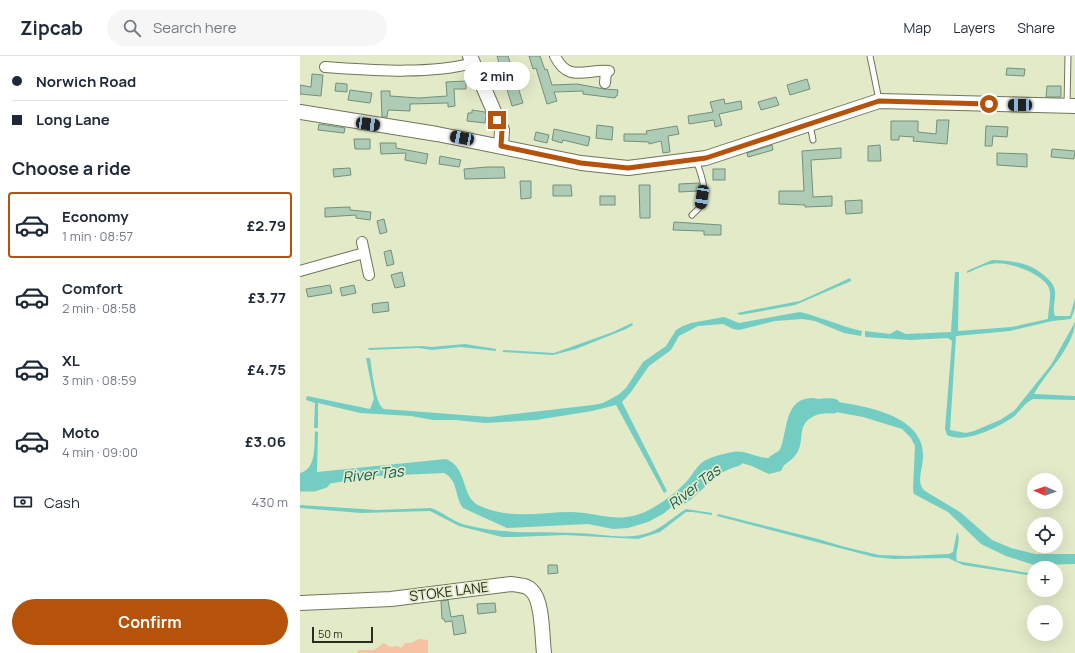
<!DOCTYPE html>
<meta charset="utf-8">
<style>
:root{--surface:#fff;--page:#f6f6f7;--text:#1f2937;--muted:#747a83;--line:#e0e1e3;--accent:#b45309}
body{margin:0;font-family:Manrope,sans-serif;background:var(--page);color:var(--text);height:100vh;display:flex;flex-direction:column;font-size:15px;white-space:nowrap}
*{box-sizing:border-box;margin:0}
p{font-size:13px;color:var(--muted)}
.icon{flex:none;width:22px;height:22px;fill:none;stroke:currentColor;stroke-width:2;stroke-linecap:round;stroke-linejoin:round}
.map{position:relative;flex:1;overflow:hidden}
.drawer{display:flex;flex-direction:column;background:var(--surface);width:300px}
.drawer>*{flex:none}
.banner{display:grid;align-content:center;height:88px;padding:0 12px;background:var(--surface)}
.needle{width:26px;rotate:272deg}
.fabs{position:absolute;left:727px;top:417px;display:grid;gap:8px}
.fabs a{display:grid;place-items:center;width:36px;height:36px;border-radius:50%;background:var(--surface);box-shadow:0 4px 16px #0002;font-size:20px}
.scale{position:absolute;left:12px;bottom:10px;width:61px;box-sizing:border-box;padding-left:4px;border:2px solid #292c1e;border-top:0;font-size:11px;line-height:14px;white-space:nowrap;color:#292c1e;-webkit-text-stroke:3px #e2eac8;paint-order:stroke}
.end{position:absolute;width:18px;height:18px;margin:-9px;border:5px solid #b45309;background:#fff;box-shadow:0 0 0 2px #fff}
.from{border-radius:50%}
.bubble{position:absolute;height:28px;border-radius:14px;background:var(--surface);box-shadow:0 4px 16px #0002;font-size:13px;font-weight:700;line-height:28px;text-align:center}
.car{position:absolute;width:12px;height:24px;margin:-12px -6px;border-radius:5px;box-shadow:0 0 3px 1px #0007;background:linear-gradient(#222 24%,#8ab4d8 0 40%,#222 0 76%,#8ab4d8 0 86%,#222 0)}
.banner b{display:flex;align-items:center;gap:14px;height:38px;font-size:15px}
.banner b+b{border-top:1px solid var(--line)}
.banner i{width:10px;height:10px;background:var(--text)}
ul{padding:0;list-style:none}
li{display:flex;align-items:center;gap:12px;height:66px;margin:0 8px 6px;padding:0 4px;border:2px solid transparent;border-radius:4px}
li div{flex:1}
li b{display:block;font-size:15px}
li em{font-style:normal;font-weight:700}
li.current{border-color:var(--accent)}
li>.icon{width:36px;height:36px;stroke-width:1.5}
h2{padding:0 12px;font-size:18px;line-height:48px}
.pay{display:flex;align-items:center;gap:10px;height:44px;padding:0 12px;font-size:15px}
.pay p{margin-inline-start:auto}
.action{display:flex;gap:8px;margin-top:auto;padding:8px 12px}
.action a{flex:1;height:46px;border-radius:24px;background:var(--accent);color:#fff;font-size:16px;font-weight:700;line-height:46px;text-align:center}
header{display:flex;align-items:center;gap:24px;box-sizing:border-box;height:56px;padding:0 20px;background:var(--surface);border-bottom:1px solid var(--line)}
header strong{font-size:19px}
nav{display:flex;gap:22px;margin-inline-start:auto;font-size:14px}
.search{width:280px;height:36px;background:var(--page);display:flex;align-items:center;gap:10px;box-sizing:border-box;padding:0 14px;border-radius:22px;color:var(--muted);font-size:15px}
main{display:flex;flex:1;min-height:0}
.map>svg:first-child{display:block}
</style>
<header>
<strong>Zipcab</strong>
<div class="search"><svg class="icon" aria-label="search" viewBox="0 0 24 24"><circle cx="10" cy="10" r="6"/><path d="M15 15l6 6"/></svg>Search here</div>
<nav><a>Map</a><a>Layers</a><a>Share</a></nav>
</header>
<main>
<section class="drawer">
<div class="banner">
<b><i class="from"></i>Norwich Road</b>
<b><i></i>Long Lane</b>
</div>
<h2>Choose a ride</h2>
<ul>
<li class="current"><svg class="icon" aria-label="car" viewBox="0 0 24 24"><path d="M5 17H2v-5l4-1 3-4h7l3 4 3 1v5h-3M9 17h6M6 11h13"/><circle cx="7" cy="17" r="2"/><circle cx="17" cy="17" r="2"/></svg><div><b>Economy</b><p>1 min · 08:57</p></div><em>£2.79</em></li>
<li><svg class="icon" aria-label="car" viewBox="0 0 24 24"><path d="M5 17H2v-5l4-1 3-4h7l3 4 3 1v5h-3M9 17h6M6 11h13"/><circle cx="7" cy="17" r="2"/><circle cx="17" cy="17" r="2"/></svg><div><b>Comfort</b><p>2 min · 08:58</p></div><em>£3.77</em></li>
<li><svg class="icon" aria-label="car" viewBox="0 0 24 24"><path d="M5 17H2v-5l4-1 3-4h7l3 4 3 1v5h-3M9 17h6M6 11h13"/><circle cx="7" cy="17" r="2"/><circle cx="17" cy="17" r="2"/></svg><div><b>XL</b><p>3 min · 08:59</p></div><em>£4.75</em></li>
<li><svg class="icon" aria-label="car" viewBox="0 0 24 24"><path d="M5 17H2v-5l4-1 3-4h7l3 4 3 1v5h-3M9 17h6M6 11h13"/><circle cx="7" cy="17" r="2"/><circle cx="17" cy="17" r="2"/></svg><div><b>Moto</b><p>4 min · 09:00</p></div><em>£3.06</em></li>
</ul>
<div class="pay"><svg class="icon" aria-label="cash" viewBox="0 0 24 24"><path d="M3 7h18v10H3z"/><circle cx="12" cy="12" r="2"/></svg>Cash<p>430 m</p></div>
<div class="action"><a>Confirm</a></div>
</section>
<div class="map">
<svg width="775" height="597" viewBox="0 0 775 597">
<rect width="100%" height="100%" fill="#e2eac8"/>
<!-- green -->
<polygon fill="#f7c1a4" points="119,583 128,584 128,597 57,597 59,594 74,594 84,587 90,591 98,590 101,592 105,587 111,587"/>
<!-- water -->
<g fill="#73cdc3">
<path d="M692 204C712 205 729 206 745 220 750 225 754 228 755 235 756 244 752 251 755 260H770L775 242V252L771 263 752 265 710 275 656 280 650 374 666 377 674 375 700 364 714 355 751 309 775 266C775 289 745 318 734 338L775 340V344L733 343C724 347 720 356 712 362 696 372 665 388 647 379L645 373 652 285 648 282 610 284 565 281V275L590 278 597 274 606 278 651 276 655 216H659L658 275 712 271 748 263C748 253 752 241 749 232 743 217 705 204 691 208 683 209 675 214 667 217V215Z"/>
<polygon points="550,222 551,225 495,249 440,259 437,257 500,245"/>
<path d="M500 256C521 261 540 270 562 275L561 280 544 277 515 265 502 263 475 265 439 274 433 273 423 268 398 270 379 280 371 294 349 310 331 336 322 346 367 435 364 437 316 349 292 355 236 364 185 367 155 364H133L111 360 60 357 18 347V372H14L15 347 6 344 7 340 70 353 74 343 66 302H70C72 312 75 349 84 353L189 361 293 349 303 347 318 339 326 332 343 306 366 290 376 274 383 270 391 267 424 261 439 267Z"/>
<polygon points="332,267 333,269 326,273 276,293 253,299 203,296 203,294 254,297 313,276"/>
<polygon points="165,288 196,293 196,295 161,291 132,294 119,292 69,294 68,292 122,290 131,291"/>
<path d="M512 342C548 348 627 353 623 403 622 414 616 427 625 435L660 456 692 484 711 492 735 498H775V508L734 509 706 500 681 488 648 456 614 438 613 434 615 390 611 382 602 373 563 361 514 352 504 354 500 358 488 401 481 415 469 418 452 410 438 406 420 409 407 417 396 431 363 458 348 466 328 472 313 473 288 468 207 472 163 452C154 440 159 425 144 417L76 420 21 429 0 428V417C17 413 14 389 15 375L18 376 17 416 146 403C169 412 160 442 180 450 212 464 239 456 272 456 301 457 320 469 349 454 362 447 377 436 387 425 394 417 398 407 408 403 419 399 432 395 443 396 454 398 465 405 476 401 490 383 480 343 512 342Z"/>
<path d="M0 449 77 454 131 452C143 456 153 466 166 469 204 479 236 475 275 477 297 477 322 484 344 478 361 474 371 462 386 453L412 457V459L393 456H386L360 476 338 483 265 479 215 481H202L159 470 130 455 61 457 0 452Z"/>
<path d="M418 458 518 483 545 491 579 499 607 500 649 498 653 496 657 476C662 485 654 496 657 505L734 518V520L663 509 648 502 594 503 574 501 417 460Z"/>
</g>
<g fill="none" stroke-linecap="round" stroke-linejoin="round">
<!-- river -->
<g stroke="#73cdc3" stroke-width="15">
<path d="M475 406C480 403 487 399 490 394 495 387 493 379 495 372 499 354 517 349 533 350"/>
<polyline points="0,428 14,428 23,425"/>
<path d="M383 440C403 425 411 409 436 403"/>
</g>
</g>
<!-- building -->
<g fill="#aeccb5" stroke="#73907a">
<polygon points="197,0 208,0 223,47 212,50"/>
<polygon points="229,0 240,0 245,14 247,13 252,29 277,28 304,33 318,34 317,40 316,40 315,42 283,38 283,35 254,36 257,45 247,48 236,12 233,13"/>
<polygon points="707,12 725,13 724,20 706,19"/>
<polygon points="12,18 23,19 21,40 0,38 0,29 11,31"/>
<polygon points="507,23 510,33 490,39 487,29"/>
<polygon points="166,25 166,33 154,33 155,50 148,51 148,47 110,48 110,55 88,54 87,61 82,61 81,35 90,35 90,40 119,42 147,40 146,26"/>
<polygon points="36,27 47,28 47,36 35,35"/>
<polygon points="747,30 761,30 761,41 746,41"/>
<polygon points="50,34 72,37 70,47 48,44"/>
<polygon points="476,41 479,49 461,54 458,46"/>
<polygon points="424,43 425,48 441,45 442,53 419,58 422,69 415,71 414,64 389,68 388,60 413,56 410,46"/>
<polygon points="172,54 185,56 186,59 185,67 167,65 168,57 172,57"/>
<polygon points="637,64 649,64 647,88 613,85 614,81 599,80 599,84 591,84 591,65 618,65 618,76 636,78"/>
<polygon points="19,68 45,72 44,77 18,74"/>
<polygon points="297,69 313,71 312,84 296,82"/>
<polygon points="377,70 379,78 368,80 370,96 363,97 361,85 349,88 349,86 324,85 324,78 347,78 346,75"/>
<polygon points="686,70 708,71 707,81 693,80 692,90 685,90"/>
<polygon points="254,73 290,81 288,90 263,84 262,87 252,84"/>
<polygon points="236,76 249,79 247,87 234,84"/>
<polygon points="54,83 70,83 70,93 55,93"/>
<polygon points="80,87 96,87 96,92 128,98 126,108 105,104 106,97 81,98"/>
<polygon points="472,89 473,94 448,101 447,97"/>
<polygon points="580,89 581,105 568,105 568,90"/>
<polygon points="541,92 541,102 511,104 513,141 532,140 532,150 505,151 505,149 479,148 479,135 504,135 502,95"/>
<polygon points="752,93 775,95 774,103 751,101"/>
<polygon points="697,97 727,98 727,111 697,109"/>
<polygon points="140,100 161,104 159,111 139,108"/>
<polygon points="187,111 204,111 205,122 165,123 164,113"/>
<polygon points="50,112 51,119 34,121 33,113"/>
<rect x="413" y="113" width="12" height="11"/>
<polygon points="220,125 231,125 231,142 221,143"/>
<polygon points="399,127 399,135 379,136 379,128"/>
<polygon points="253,129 271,129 272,140 253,140"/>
<polygon points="339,129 350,129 350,162 340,162"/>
<rect x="300" y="140" width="15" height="9"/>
<polygon points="562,144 562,157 546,158 545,145"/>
<polygon points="50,151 50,154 71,156 70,164 56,162 56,159 25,161 25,152"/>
<polygon points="84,163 87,176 80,178 77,165"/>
<polygon points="374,166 421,169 421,179 404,179 404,175 373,174"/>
<polygon points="91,194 94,208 87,210 84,196"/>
<polygon points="102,216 105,230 95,232 91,219"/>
<polygon points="30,229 32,237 8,241 6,233"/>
<polygon points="54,229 56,237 42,240 40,232"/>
<polygon points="88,246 89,255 73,257 72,248"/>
<polygon points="248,509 257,509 258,517 248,518"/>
<polygon points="148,544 151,561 163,559 166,577 154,579 152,565 145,566 144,563 142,563 141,545"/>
<polygon points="195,547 196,556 178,558 177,548"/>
</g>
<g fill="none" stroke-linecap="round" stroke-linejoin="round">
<!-- lane casing -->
<g stroke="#6f7657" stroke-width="7">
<g id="lane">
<polyline points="570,0 579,44"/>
<polyline points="767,49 768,0"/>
<polyline points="510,69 513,84"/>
<path d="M392 159C395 156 399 153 401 149 408 135 401 118 396 104"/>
</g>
</g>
<!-- street casing -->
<g stroke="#6f7657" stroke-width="12">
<g id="street">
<path d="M255 0C268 27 285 13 309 15"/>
<path d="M25 11C71 14 128 19 173 7"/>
<polyline points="305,27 306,15"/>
<polyline points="62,186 69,219"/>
<polyline points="0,215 64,197"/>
</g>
</g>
<!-- secondary casing -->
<g stroke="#6f7657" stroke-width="16">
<g id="secondary">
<polyline points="170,0 202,74 201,90"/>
<polyline points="0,56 137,78 281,107 328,112 406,102 579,45 775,50"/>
<path d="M0 547 91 543 211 528C219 529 227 529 232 535 243 545 242 582 244 597"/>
</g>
</g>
<!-- lane -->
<use href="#lane" stroke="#fff" stroke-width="5"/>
<!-- street -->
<use href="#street" stroke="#fff" stroke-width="10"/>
<!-- secondary -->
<use href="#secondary" stroke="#fff" stroke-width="14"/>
</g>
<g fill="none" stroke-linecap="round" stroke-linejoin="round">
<!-- route -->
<polyline stroke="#b45309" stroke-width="5" points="197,64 202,74 201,90 281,107 328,112 406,102 579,45 689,48"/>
</g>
<g text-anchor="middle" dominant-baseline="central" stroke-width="3.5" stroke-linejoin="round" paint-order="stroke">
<!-- street labels -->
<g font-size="14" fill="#292c1e" stroke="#e2eac8">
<text transform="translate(149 535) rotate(-7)">STOKE LANE</text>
</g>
<!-- water labels -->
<g font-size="15" font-style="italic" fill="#0f5d56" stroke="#e2eac8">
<text transform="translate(73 418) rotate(-6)">River Tas</text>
<text transform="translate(394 431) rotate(-38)">River Tas</text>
</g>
</g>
</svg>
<div class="fabs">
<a><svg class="needle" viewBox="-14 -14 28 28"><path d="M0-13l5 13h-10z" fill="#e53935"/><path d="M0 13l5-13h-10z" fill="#747a83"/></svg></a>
<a><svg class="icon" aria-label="locate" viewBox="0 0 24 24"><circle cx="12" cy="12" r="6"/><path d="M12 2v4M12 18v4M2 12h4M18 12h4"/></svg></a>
<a>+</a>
<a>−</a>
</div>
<div class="scale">50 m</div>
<i class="end from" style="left:689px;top:48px"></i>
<i class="end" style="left:197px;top:64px"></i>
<div class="bubble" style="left:164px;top:6px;width:66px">2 min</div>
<i class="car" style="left:720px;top:49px;rotate:271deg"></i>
<i class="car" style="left:68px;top:68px;rotate:98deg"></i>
<i class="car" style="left:162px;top:82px;rotate:281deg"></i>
<i class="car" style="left:402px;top:141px;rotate:189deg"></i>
</div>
</main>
